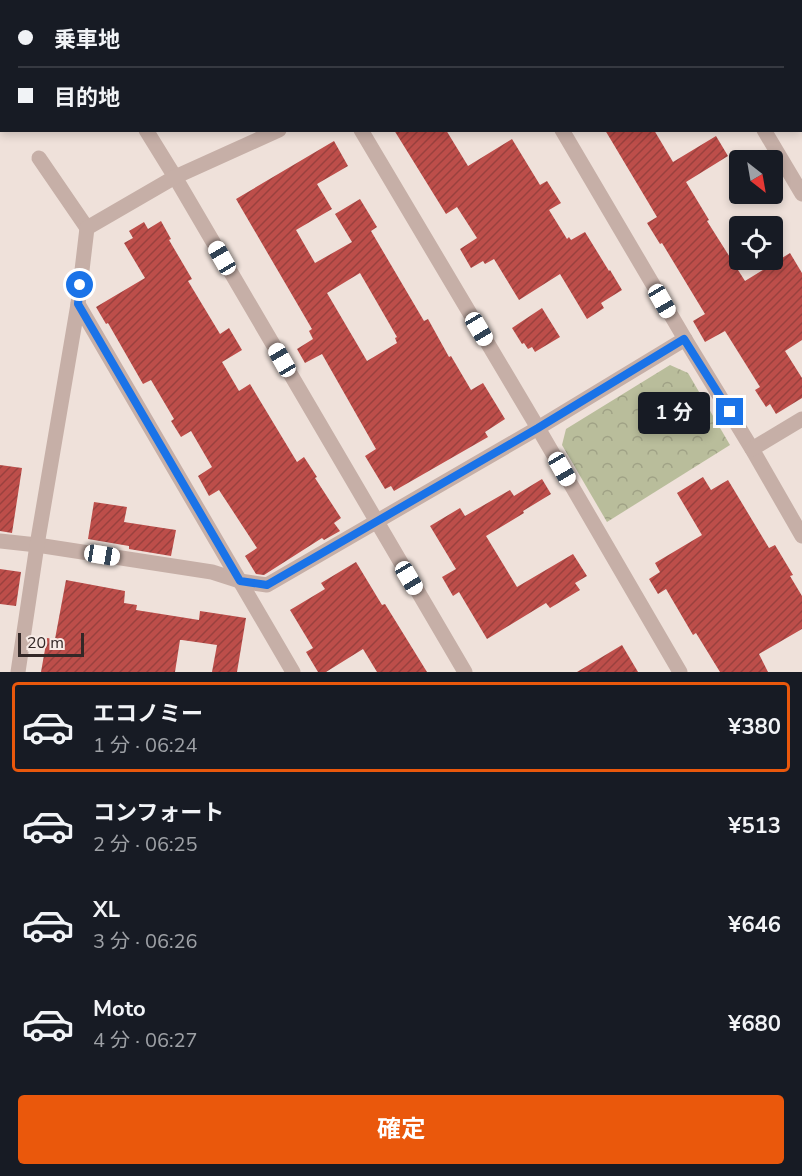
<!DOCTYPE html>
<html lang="ja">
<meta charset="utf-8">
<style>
:root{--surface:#171b24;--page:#20242c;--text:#f1f3f6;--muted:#9ea1a6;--line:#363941;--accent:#ea580c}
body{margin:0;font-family:"Nunito Sans","Noto Sans JP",sans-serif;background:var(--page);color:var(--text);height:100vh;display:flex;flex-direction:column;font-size:22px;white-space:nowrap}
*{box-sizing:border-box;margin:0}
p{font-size:20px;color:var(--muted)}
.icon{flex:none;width:33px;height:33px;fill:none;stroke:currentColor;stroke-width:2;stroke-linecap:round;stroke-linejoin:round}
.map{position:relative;height:672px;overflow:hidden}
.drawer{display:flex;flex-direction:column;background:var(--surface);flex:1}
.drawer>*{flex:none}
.guide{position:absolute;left:0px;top:0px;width:802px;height:132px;box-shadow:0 3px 9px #0003;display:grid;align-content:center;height:132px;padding:0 18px;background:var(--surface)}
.needle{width:39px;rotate:149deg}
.fabs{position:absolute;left:729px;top:150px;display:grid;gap:12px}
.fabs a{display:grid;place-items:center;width:54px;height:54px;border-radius:6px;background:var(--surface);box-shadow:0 3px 9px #0003;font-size:30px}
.scale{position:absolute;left:18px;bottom:15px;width:66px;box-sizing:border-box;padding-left:6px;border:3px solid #332827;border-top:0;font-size:16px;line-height:21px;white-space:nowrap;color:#332827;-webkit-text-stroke:4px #f7ebe6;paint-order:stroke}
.end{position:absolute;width:27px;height:27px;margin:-14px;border:8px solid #1a73e8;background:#fff;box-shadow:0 0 0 3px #fff}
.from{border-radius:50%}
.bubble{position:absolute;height:42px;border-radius:6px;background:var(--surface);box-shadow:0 3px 9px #0003;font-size:20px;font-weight:700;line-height:42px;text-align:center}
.car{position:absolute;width:18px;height:36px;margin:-18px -9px;border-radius:8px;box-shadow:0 0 4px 2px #0007;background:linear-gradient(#fff 24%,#345 0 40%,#fff 0 76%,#345 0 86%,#fff 0)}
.guide b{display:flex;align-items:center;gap:21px;height:57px;font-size:22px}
.guide b+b{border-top:2px solid var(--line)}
.guide i{width:15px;height:15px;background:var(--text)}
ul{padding:10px 0 0;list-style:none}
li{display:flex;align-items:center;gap:18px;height:90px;margin:0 12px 9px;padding:0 6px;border:3px solid transparent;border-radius:6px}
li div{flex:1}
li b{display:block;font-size:22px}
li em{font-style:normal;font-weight:700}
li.selected{border-color:var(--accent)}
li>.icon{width:54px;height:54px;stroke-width:1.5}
.cta{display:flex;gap:12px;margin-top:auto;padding:12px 18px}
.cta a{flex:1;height:69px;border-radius:6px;background:var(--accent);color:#fff;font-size:24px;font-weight:700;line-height:69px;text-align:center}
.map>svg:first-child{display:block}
</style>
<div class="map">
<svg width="802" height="672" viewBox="0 0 802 672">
<defs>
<pattern id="park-crowns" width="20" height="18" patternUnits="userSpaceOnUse" patternTransform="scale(1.5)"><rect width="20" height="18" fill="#b9bd9b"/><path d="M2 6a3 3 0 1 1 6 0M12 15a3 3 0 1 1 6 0" fill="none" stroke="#a0a286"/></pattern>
<pattern id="building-hatch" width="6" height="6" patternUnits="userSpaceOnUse" patternTransform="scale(1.5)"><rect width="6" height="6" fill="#bd4e4a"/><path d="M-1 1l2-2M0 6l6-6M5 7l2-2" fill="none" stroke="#9a413e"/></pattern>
</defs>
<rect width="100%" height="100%" fill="#efe1da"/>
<!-- park -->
<polygon fill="url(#park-crowns)" points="670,365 688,373 730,445 607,522 562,445 566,429"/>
<!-- building -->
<g fill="url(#building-hatch)" fill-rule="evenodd">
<polygon points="394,130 446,130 468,166 512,139 540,185 547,181 561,203 549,210 567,239 569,237 571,240 585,232 609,271 610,270 622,290 601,303 604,308 587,319 560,274 519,300 494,259 485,264 483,261 471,268 460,249 477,238 457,207 446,214"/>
<polygon points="605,130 654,130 673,162 716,136 728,156 686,182 709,220 707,221 745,281 790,253 802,273 802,340 785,351 802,378 802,398 776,414 770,404 766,407 755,390 760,387 725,331 705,342 693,321 705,314 662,243 660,244 647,223 657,217"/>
<path d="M334 141 348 166 317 184 332 209 296 230 315 263 352 242 335 214 360 199 377 227 371 231 424 321 428 319 449 357 451 356 471 390 483 383 505 419 485 432 488 437 394 491 391 486 385 489 365 456 376 449 322 354 305 363 297 349 313 339 309 331 312 329 236 199ZM360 273 397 337 395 338 397 343 367 361 327 293Z"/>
<polygon points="161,221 171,239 169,240 192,279 188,281 220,334 229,328 242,350 222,362 239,391 250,384 297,462 304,457 317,477 315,478 341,518 334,523 340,531 324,540 322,538 264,575 256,574 245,556 257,548 219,490 209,496 198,476 212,467 191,431 181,437 171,421 174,419 151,380 143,384 108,323 106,324 96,307 145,278 124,243 133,238 129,231 144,222 148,229"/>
<polygon points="542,308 560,337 535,352 532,347 528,349 524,343 522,344 512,328"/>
<polygon points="0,465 22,468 12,533 0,531"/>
<polygon points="703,477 711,490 728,480 769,548 775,545 793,575 790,576 802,596 802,629 759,654 768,672 720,672 696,633 693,635 666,589 658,594 649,579 660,572 655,563 702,535 677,493"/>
<polygon points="542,479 551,494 523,511 524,513 486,536 517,587 573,554 587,576 575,583 580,590 550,608 546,603 487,639 459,592 453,596 442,577 456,569 430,526 460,508 465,516 510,490 514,496"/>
<polygon points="94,502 127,507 124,522 176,530 171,556 129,549 129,546 88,539"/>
<polygon points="356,562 382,605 385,604 427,672 377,672 363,649 326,672 318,672 306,652 313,648 290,610 325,589 321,583"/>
<polygon points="0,569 21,572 16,606 0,604"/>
<polygon points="66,580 125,591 124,603 137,605 136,610 199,620 200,611 246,618 237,672 212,672 217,645 182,640 180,640 175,672 41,672 47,638 55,639"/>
<polygon points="622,645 638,672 577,672"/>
</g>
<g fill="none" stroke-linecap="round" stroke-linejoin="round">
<!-- minor -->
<g stroke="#c6afa7" stroke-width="15">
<polyline points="685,0 686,2"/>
<polyline points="553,2 555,0"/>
<polyline points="146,130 175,177 465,672"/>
<polyline points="361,130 538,428 680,672"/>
<polyline points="562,130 685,339 752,449 802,536"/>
<polyline points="764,130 802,194"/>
<polyline points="39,158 87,228"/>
<polyline points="78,304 293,672"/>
<polyline points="752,449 802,419"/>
<polyline points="0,541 37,545 212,572 240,581 267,585 538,428 685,339"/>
<polyline points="18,672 37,545 78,304 87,228 175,177 279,130"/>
</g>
</g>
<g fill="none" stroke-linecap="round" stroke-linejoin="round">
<!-- route -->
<polyline stroke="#1a73e8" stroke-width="8" points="80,285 78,304 240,581 267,585 538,428 684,339 730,412"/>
</g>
</svg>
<div class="fabs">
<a><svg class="needle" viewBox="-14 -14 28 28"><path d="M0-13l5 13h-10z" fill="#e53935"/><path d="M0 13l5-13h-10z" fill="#9ea1a6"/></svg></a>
<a><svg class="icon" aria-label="locate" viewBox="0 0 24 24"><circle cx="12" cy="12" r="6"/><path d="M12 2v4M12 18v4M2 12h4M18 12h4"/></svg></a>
</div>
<div class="scale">20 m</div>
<i class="end from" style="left:80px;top:285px"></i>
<i class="end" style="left:730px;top:412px"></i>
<div class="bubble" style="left:638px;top:392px;width:72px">1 分</div>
<i class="car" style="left:222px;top:258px;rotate:330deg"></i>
<i class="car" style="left:662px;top:301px;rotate:150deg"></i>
<i class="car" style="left:479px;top:329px;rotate:149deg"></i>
<i class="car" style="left:282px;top:360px;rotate:330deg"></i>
<i class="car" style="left:562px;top:469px;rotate:150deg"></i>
<i class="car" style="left:102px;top:555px;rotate:99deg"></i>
<i class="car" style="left:409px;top:578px;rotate:149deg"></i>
<div class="guide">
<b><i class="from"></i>乗車地</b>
<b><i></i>目的地</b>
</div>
</div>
<section class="drawer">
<ul>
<li class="selected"><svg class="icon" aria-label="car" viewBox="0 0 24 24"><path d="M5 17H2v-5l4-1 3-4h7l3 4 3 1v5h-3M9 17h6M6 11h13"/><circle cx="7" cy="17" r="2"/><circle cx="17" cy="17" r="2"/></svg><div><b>エコノミー</b><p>1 分 · 06:24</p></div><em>¥380</em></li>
<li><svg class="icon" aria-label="car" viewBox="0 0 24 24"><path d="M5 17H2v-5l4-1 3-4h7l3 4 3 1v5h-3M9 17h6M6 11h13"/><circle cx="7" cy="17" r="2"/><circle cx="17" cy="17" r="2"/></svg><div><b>コンフォート</b><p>2 分 · 06:25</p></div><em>¥513</em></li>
<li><svg class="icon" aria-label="car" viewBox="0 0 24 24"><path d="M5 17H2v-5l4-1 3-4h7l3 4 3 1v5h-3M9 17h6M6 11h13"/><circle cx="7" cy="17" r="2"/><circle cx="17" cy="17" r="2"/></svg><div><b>XL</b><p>3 分 · 06:26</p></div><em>¥646</em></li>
<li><svg class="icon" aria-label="car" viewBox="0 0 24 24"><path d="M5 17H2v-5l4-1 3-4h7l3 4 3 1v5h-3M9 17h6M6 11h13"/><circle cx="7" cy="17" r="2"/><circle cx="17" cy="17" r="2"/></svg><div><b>Moto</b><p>4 分 · 06:27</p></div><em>¥680</em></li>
</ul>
<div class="cta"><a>確定</a></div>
</section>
